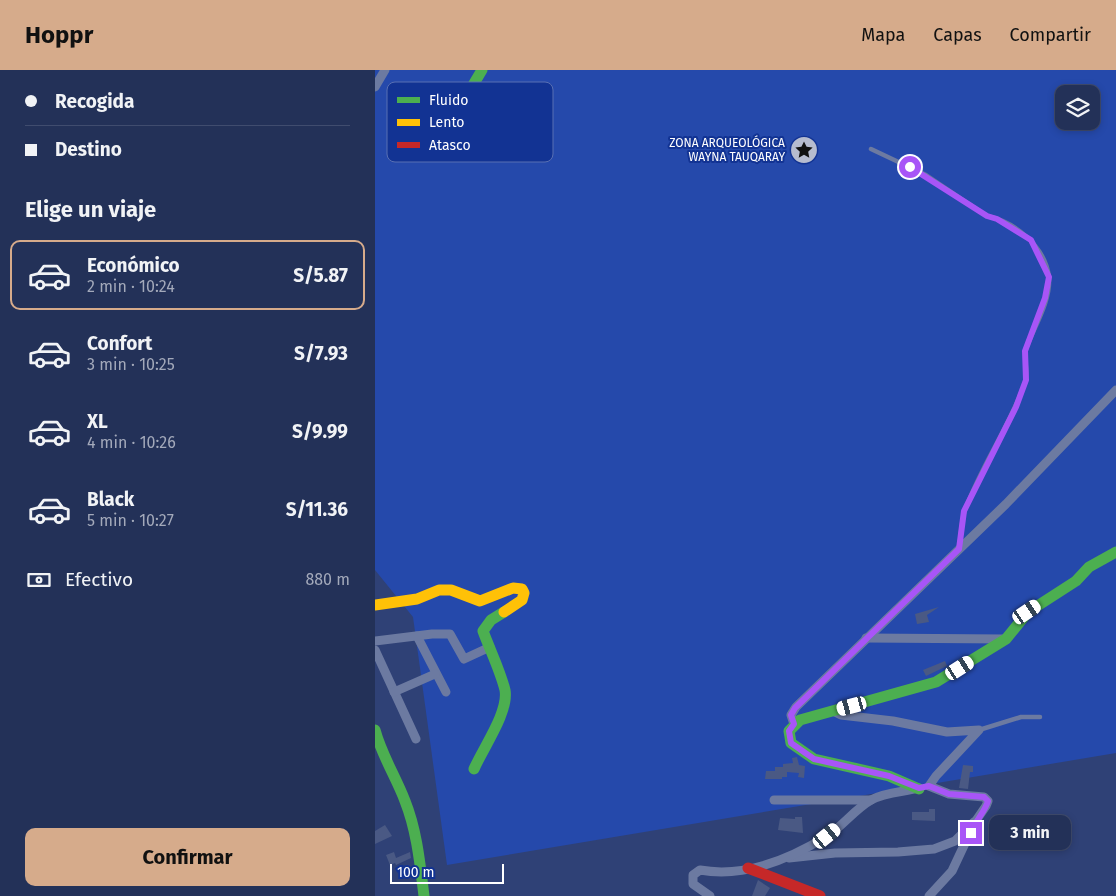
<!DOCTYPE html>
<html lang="es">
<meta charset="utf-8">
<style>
:root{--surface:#233158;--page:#2b395e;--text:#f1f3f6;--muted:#a3a9ba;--line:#404c6e;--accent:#d6ab8b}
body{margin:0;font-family:"Fira Sans",sans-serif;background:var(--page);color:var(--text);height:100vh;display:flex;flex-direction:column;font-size:19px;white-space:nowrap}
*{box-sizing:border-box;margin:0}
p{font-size:16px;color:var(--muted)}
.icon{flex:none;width:28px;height:28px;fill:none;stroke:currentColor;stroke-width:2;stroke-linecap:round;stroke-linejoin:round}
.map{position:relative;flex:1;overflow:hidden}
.panel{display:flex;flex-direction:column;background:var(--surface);width:375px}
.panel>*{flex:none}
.banner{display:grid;align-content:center;height:110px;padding:0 25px;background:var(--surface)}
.fabs{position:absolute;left:680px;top:15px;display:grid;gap:10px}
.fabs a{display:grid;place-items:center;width:45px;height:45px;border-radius:10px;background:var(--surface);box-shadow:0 2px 8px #0003,0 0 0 1px var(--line);font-size:25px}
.scale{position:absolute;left:15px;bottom:12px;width:114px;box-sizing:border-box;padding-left:5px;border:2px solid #fff;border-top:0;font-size:14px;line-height:18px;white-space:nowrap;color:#fff;-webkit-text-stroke:4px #123393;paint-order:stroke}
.end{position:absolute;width:22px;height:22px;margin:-11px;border:6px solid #a855f7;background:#fff;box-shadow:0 0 0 2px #fff}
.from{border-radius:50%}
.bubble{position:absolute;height:35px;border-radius:10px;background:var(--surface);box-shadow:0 2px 8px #0003,0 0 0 1px var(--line);font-size:16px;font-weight:700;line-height:35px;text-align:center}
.car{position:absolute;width:15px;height:30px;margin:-15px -8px;border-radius:6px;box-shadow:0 0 4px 1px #0007;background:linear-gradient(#fff 24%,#345 0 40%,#fff 0 76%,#345 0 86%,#fff 0)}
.banner b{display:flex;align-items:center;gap:18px;height:48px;font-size:19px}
.banner b+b{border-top:1px solid var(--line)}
.banner i{width:12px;height:12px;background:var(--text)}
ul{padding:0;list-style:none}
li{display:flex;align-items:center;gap:15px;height:70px;margin:0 10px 8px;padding:0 15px;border:2px solid transparent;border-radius:10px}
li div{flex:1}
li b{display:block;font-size:19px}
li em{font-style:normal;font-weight:700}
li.current{border-color:var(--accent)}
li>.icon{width:45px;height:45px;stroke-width:1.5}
h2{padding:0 25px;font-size:22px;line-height:60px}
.pay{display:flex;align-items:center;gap:12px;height:55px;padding:0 25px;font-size:19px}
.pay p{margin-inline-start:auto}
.primary-button{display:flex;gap:10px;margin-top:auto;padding:10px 25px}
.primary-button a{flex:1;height:58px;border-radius:10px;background:var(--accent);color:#111;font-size:20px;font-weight:700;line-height:58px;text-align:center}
header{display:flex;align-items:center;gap:30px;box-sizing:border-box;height:70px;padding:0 25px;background:var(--accent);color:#111}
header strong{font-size:24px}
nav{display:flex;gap:28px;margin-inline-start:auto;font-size:18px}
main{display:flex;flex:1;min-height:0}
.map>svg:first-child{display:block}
</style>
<header>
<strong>Hoppr</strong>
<nav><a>Mapa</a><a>Capas</a><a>Compartir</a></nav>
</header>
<main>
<section class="panel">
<div class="banner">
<b><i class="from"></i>Recogida</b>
<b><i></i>Destino</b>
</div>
<h2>Elige un viaje</h2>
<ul>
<li class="current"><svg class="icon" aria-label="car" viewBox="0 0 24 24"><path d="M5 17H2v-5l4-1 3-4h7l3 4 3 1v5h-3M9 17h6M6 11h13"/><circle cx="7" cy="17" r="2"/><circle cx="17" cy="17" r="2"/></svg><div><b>Económico</b><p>2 min · 10:24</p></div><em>S/5.87</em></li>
<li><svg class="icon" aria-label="car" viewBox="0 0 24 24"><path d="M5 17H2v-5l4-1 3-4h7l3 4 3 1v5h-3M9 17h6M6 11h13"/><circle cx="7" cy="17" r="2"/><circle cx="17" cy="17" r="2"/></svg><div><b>Confort</b><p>3 min · 10:25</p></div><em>S/7.93</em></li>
<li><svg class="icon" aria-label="car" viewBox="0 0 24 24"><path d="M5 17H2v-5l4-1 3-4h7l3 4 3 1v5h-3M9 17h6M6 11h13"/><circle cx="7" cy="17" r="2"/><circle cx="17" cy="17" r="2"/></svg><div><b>XL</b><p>4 min · 10:26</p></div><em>S/9.99</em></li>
<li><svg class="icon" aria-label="car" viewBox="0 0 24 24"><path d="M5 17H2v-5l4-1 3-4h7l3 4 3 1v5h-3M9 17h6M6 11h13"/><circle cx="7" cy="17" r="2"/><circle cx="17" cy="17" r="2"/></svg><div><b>Black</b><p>5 min · 10:27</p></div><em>S/11.36</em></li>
</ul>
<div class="pay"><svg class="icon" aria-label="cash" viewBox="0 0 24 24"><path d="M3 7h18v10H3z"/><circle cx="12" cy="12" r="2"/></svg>Efectivo<p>880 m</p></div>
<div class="primary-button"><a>Confirmar</a></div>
</section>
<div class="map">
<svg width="741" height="826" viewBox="0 0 741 826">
<rect width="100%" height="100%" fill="#2f4176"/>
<!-- green -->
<path fill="#2549ab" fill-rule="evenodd" d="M0 0H741V683L72 795 38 547 0 500ZM689 24H716V51H689Z"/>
<!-- building -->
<g fill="#4a5984">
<polygon points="564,537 552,545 554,552 542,554 540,544"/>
<polygon points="570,591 572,596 551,606 548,600"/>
<polygon points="422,687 424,695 430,696 429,708 423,707 424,703 412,702 412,707 407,707 407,709 390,709 391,701 400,701 400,697 408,697 408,694 418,693 417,688"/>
<polygon points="588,695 598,696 598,702 595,702 593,719 584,718"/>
<polygon points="554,739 560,739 560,751 537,750 537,742 554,742"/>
<polygon points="420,747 427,747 428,763 403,760 405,748 420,749"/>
<polygon points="10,755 17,766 0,774 0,761"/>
<polygon points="19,782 21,788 35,782 36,788 21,795 20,793 15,795 11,785"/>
<polygon points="383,810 395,818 390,826 377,826"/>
</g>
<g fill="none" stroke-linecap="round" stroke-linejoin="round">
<!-- lane -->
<g stroke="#6c7aa1" stroke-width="4.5">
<path d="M496 79 551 105 612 146C640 152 670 176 674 207 676 231 659 257 651 279 648 289 654 302 650 313 634 357 606 396 590 440 586 451 586 466 584 478"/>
<polyline points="604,660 646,647 665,647"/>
</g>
<!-- street -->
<g stroke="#6c7aa1" stroke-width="9">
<polyline points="0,17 10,0"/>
<polyline points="42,566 71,622"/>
<polyline points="491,568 630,569"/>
<polyline points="0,571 57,564 75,564 89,589 115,577"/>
<polyline points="0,580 41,669"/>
<polyline points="19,622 60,604"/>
<polyline points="458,641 466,645 518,651 572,662 604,660 561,706 554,716 574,724 609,727 613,731 611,736 600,752 577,801 554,826"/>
<polyline points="419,654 416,645 421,637 631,434 741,320"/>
<polyline points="399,730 496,730"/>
<polyline points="414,788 460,783 523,782 559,779 580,771 599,752"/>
<path d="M335 826 318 814V805L325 800C369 808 415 789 452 766 468 756 480 739 496 730 510 722 529 722 544 718"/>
</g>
<!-- fast -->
<g stroke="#4caf50" stroke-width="11">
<polyline points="60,79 107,0"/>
<path d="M0 660C7 686 21 707 30 731 42 761 45 794 49 826"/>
<path d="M99 699C108 678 134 642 130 620 125 600 115 580 108 561L116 550 129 542"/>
<polyline points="544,719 514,706 439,689 416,673 414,661 425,650 561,612 631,569 653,542 701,511 714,497 741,482"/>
</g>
<!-- slow -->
<polyline stroke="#ffc107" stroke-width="11" points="0,535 42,529 64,520 76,520 105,531 138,518 147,519 149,523 147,530 129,542"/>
<!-- jam -->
<polyline stroke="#c62828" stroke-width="11" points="373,798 445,826"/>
</g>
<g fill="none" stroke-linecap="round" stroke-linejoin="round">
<!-- route -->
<path stroke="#a855f7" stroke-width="6" d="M535 97 612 146 622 149 656 170 674 207 670 228 650 281 651 310 641 337 589 441 584 479 420 638 416 645 419 654 414 661 416 673 439 689 514 706 544 718 554 716 574 724 609 727 613 731C610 742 600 751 596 763"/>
</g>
<!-- icons -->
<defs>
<g id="sight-disc" transform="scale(1.4375)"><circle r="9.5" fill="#b6bccf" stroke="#123393"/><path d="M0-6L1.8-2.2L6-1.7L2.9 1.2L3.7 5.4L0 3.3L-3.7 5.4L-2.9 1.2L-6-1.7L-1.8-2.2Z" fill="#111"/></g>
</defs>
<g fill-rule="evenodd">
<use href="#sight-disc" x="429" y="80"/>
</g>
<g text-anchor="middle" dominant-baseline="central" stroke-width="4" stroke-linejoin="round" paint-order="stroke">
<!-- poi labels -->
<g font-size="12" fill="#fff" stroke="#123393" text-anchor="end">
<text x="410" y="73">ZONA ARQUEOLÓGICA<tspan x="410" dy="14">WAYNA TAUQARAY</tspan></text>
</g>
</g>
<!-- legend -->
<rect x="12" y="12" width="166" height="80" rx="8" fill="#123393" stroke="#5970b3" stroke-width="1"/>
<rect x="22" y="27" width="23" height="6" fill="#4caf50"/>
<rect x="22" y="49" width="23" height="7" fill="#ffc107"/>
<rect x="22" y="72" width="23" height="6" fill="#c62828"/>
<g font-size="14" fill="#fff">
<text x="54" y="35">Fluido</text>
<text x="54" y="57">Lento</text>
<text x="54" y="80">Atasco</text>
</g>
</svg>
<div class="fabs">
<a><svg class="icon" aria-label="layers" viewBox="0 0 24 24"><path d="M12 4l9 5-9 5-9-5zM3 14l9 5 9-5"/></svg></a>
</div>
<div class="scale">100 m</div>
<i class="end from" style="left:535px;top:97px"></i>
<i class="end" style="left:596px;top:763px"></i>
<div class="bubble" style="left:614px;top:745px;width:82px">3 min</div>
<i class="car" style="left:652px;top:542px;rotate:56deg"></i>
<i class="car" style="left:585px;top:598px;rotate:58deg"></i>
<i class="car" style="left:477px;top:636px;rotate:255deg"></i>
<i class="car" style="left:452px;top:766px;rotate:51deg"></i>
</div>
</main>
